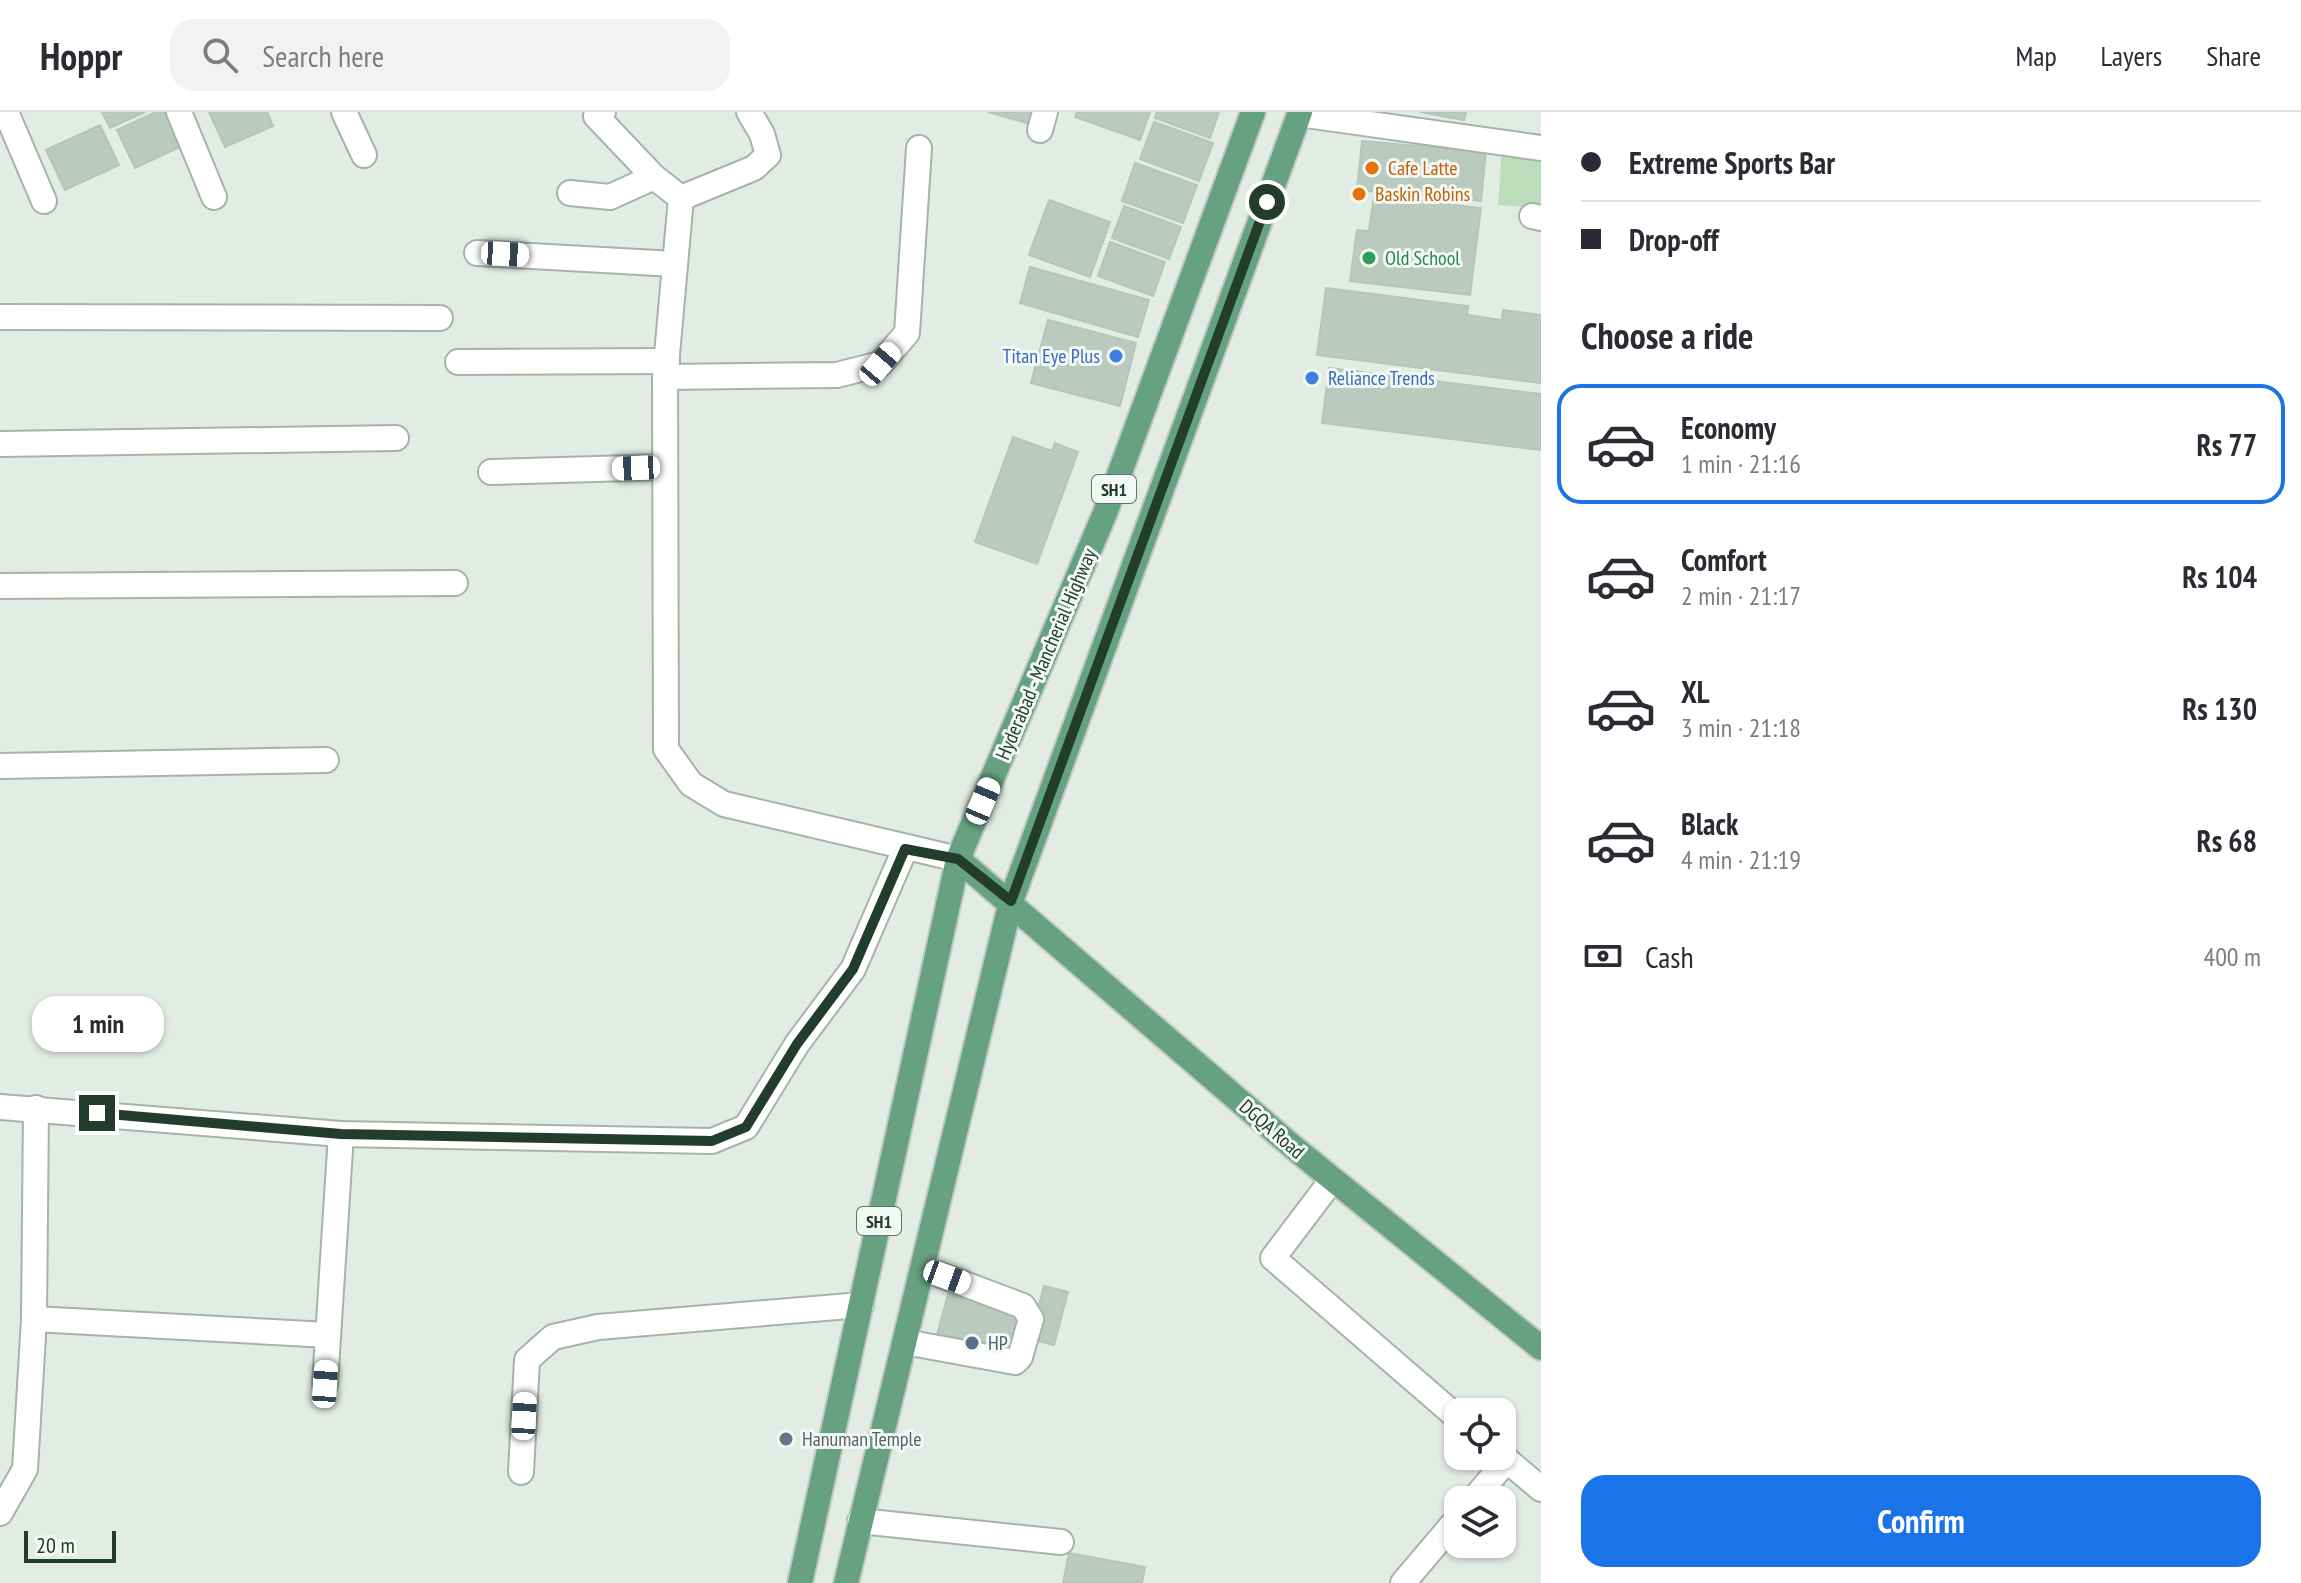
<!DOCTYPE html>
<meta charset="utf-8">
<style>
:root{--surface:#fff;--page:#f2f2f3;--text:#2b2b33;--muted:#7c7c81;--line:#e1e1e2;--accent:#1a73e8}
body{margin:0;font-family:"PT Sans Narrow",sans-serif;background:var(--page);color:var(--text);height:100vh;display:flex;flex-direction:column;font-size:30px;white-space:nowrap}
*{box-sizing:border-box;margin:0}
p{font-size:26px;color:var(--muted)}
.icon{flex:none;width:44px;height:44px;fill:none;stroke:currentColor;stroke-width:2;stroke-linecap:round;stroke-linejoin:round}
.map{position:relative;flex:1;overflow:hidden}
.details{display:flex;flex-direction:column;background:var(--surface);width:760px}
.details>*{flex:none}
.banner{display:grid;align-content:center;height:176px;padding:0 40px;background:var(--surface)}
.tools{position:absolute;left:1444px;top:1286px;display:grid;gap:16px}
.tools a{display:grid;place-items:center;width:72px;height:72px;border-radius:16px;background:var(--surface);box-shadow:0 2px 6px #0004;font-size:40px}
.scale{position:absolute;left:24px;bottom:20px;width:92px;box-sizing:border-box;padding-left:8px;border:4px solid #223d2e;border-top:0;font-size:22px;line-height:28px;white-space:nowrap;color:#223d2e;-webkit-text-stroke:6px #f2f8f3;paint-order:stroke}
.end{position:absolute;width:36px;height:36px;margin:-18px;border:10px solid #223d2e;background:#fff;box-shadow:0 0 0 4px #fff}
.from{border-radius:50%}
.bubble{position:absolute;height:56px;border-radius:24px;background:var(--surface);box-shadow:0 2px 6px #0004;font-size:26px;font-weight:700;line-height:56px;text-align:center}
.car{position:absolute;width:24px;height:48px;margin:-24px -12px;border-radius:10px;box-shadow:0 0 6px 2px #0007;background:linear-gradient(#fff 24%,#345 0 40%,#fff 0 76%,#345 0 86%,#fff 0)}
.banner b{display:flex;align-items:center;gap:28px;height:76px;font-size:30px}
.banner b+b{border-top:2px solid var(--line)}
.banner i{width:20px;height:20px;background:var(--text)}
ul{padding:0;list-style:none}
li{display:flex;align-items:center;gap:24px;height:120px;margin:0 16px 12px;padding:0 24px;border:4px solid transparent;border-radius:24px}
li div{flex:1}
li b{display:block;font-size:30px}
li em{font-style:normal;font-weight:700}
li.current{border-color:var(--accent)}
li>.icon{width:72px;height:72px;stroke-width:1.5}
h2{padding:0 40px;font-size:36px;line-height:96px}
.pay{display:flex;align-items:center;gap:20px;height:88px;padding:0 40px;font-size:30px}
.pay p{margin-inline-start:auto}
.cta{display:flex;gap:16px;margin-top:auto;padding:16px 40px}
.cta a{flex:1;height:92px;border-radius:24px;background:var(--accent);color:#fff;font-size:32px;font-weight:700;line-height:92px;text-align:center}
header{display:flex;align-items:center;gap:48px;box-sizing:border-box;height:112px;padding:0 40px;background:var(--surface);border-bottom:2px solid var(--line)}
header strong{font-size:38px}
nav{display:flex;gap:44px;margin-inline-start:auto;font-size:28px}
.search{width:560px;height:72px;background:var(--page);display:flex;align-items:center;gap:20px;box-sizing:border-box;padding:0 28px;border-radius:24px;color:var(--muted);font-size:30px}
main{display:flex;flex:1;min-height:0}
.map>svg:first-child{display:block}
</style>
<header>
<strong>Hoppr</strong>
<div class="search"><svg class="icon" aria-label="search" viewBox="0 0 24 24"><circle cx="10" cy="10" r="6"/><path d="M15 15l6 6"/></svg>Search here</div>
<nav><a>Map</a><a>Layers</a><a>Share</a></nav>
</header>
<main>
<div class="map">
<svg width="1541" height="1471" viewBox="0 0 1541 1471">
<rect width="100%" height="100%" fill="#e2ece4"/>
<!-- green -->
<polygon fill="#bbddba" points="1503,24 1541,27 1541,96 1498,93"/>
<!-- building -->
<g fill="#bacabf" stroke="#b4c6b9" stroke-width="2">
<polygon points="102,0 145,0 110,16"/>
<polygon points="156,0 164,0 180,35 135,56 117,18"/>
<polygon points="209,0 267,0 273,14 225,35"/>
<polygon points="988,0 1034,0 1030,12"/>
<polygon points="1077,0 1150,0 1140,28 1075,5"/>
<polygon points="1157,0 1219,0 1210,26 1155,6"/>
<polygon points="1420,0 1466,0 1464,8"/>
<polygon points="1154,10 1213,31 1199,69 1140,47"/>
<polygon points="100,13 119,53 65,78 46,38"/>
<polygon points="1362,29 1486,40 1481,89 1357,78"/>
<polygon points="1135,51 1197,73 1183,111 1122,89"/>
<polygon points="1374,83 1481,96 1470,183 1350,169 1357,118 1369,119"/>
<polygon points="1049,88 1110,110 1090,165 1029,143"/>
<polygon points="1124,94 1181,115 1169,147 1112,126"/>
<polygon points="1110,130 1165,150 1153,184 1098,164"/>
<polygon points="1030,155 1149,188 1138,225 1020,191"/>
<polygon points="1326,176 1468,194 1467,203 1502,208 1503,198 1541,203 1541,271 1317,243"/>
<polygon points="1048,208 1136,231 1120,294 1031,271"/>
<polygon points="1329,256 1541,282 1541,338 1322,311"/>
<polygon points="1013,325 1052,339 1055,331 1078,340 1037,452 975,430"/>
<polygon points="1044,1174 1068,1180 1054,1233 1030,1227"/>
<polygon points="949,1179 1028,1200 1014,1249 935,1230"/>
<polygon points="1069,1441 1145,1455 1142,1471 1063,1471"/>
</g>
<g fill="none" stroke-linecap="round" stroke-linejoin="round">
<!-- minor casing -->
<g stroke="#a5b4aa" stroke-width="28">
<g id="minor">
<polyline points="6,0 44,89"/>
<polyline points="179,0 214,85"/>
<polyline points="344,0 364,43"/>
<polyline points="603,0 596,4 654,65 681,86"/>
<polyline points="749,0 762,22 768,43 754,56 681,86 665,265 666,637 691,672 724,692 958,747"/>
<polyline points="1299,2 1541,36"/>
<polyline points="1040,18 1045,0"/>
<polyline points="570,81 610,85 654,65"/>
<polyline points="1532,104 1541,106"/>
<polyline points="477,141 675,152"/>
<polyline points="0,205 440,206"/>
<polyline points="458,250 667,249"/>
<polyline points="665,265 837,263 880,252 907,221 919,36"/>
<polyline points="0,332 396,326"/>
<polyline points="491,360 665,355"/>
<polyline points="0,474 455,471"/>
<polyline points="0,654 326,648"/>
<polyline points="0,995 341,1022 712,1029 746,1015 797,932 853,857 905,737"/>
<polyline points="1332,1068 1273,1146 1458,1306"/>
<polyline points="34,1207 328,1223"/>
<polyline points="905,1230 1015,1250 1020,1245 1031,1207 1023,1194 922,1156"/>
<polyline points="325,1272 341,1022"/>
<polyline points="1502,1344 1541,1377"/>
<polyline points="521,1360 527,1248 553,1225 598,1215 861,1193"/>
<polyline points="1473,1388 1507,1348"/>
<polyline points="0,1401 25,1357 34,1207 36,996"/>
<polyline points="860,1409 1061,1430"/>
<polyline points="1403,1471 1458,1406"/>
</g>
</g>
<!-- major casing -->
<g stroke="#c1c9c4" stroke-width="28">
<g id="major">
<polyline points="958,747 1293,1035 1541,1236"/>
<polyline points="800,1471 958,747 1105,401 1253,0"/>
<polyline points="846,1471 1011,789 1300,0"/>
</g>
</g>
<!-- minor -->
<use href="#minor" stroke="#fff" stroke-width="24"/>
<!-- major -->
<use href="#major" stroke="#66a181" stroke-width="24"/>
</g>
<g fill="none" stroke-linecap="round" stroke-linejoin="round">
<!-- route -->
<polyline stroke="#223d2e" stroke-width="10" points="97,1001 341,1022 712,1029 746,1015 797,932 853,857 905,737 958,747 1011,789 1267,90"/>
</g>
<!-- markers -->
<g fill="#e8710a" stroke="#f2f8f3" stroke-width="3">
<circle cx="1372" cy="56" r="8"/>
<circle cx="1359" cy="82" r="8"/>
</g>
<circle fill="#2e9e5b" stroke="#f2f8f3" stroke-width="3" cx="1369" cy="146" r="8"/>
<g fill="#3f7fe0" stroke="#f2f8f3" stroke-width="3">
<circle cx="1116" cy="244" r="8"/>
<circle cx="1312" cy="266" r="8"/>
</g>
<circle fill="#5c6f8a" stroke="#f2f8f3" stroke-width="3" cx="972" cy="1231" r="8"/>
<circle fill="#6b7280" stroke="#f2f8f3" stroke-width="3" cx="786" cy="1327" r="8"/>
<g text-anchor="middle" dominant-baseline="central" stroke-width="6" stroke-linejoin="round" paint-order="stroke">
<!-- shield labels -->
<g fill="#f2f8f3" stroke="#607569" stroke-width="2">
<rect x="1092" y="363" width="44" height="28" rx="6"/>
<rect x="857" y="1095" width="44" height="28" rx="6"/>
</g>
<g font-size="18" font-weight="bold" fill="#223d2e">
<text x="1114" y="377">SH1</text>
<text x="879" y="1109">SH1</text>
</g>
<!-- food labels -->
<g font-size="20" fill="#c56008" stroke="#f2f8f3" text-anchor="start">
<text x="1388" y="56">Cafe Latte</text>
<text x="1375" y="82">Baskin Robins</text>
</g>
<!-- leisure labels -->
<g font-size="20" fill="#27864d" stroke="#f2f8f3" text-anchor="start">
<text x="1385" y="146">Old School</text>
</g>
<!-- shop labels -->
<g font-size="20" fill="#366cbe" stroke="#f2f8f3" text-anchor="end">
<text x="1100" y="244">Titan Eye Plus</text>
<text x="1328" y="266" text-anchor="start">Reliance Trends</text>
</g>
<!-- street labels -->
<g font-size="20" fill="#223d2e" stroke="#f2f8f3">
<text transform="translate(1046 542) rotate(-67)">Hyderabad - Mancherial Highway</text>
<text transform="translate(1272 1017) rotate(41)">DGQA Road</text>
</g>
<!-- service labels -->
<g font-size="20" fill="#4e5e75" stroke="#f2f8f3" text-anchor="start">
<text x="988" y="1231">HP</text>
</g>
<!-- worship labels -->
<g font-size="20" fill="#5b616d" stroke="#f2f8f3" text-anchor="start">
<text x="802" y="1327">Hanuman Temple</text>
</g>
</g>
</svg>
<div class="tools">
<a><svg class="icon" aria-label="locate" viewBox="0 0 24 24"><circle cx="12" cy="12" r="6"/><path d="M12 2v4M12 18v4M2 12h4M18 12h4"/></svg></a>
<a><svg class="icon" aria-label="layers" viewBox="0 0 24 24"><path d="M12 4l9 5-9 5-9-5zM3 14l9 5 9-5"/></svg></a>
</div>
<div class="scale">20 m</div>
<i class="end from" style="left:1267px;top:90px"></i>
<i class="end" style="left:97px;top:1001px"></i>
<div class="bubble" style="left:32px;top:884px;width:132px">1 min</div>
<i class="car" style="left:505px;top:142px;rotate:93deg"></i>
<i class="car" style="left:880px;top:252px;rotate:41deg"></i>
<i class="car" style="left:636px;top:356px;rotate:268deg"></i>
<i class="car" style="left:983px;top:689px;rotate:23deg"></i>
<i class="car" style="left:947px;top:1165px;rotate:110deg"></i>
<i class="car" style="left:325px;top:1272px;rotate:4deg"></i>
<i class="car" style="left:524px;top:1304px;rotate:3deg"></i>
</div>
<section class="details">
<div class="banner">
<b><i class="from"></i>Extreme Sports Bar</b>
<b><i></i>Drop-off</b>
</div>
<h2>Choose a ride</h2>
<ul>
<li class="current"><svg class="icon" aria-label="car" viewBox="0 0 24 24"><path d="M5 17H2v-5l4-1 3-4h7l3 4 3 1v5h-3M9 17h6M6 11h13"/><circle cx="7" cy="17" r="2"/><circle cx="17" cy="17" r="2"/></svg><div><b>Economy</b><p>1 min · 21:16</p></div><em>Rs 77</em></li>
<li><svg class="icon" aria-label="car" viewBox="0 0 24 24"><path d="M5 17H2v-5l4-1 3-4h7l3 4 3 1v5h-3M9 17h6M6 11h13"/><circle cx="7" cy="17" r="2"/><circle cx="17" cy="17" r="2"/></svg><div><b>Comfort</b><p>2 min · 21:17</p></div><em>Rs 104</em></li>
<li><svg class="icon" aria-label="car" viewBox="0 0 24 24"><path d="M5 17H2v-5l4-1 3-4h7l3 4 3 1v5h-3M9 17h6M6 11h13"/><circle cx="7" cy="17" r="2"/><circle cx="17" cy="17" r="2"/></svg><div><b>XL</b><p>3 min · 21:18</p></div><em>Rs 130</em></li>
<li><svg class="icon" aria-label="car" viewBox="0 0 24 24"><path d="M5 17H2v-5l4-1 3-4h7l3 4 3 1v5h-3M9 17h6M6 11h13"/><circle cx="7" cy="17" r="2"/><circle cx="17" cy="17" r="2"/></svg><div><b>Black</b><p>4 min · 21:19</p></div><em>Rs 68</em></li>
</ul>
<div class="pay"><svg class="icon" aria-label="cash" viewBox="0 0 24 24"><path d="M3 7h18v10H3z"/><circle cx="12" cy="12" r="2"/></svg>Cash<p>400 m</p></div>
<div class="cta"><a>Confirm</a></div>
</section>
</main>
